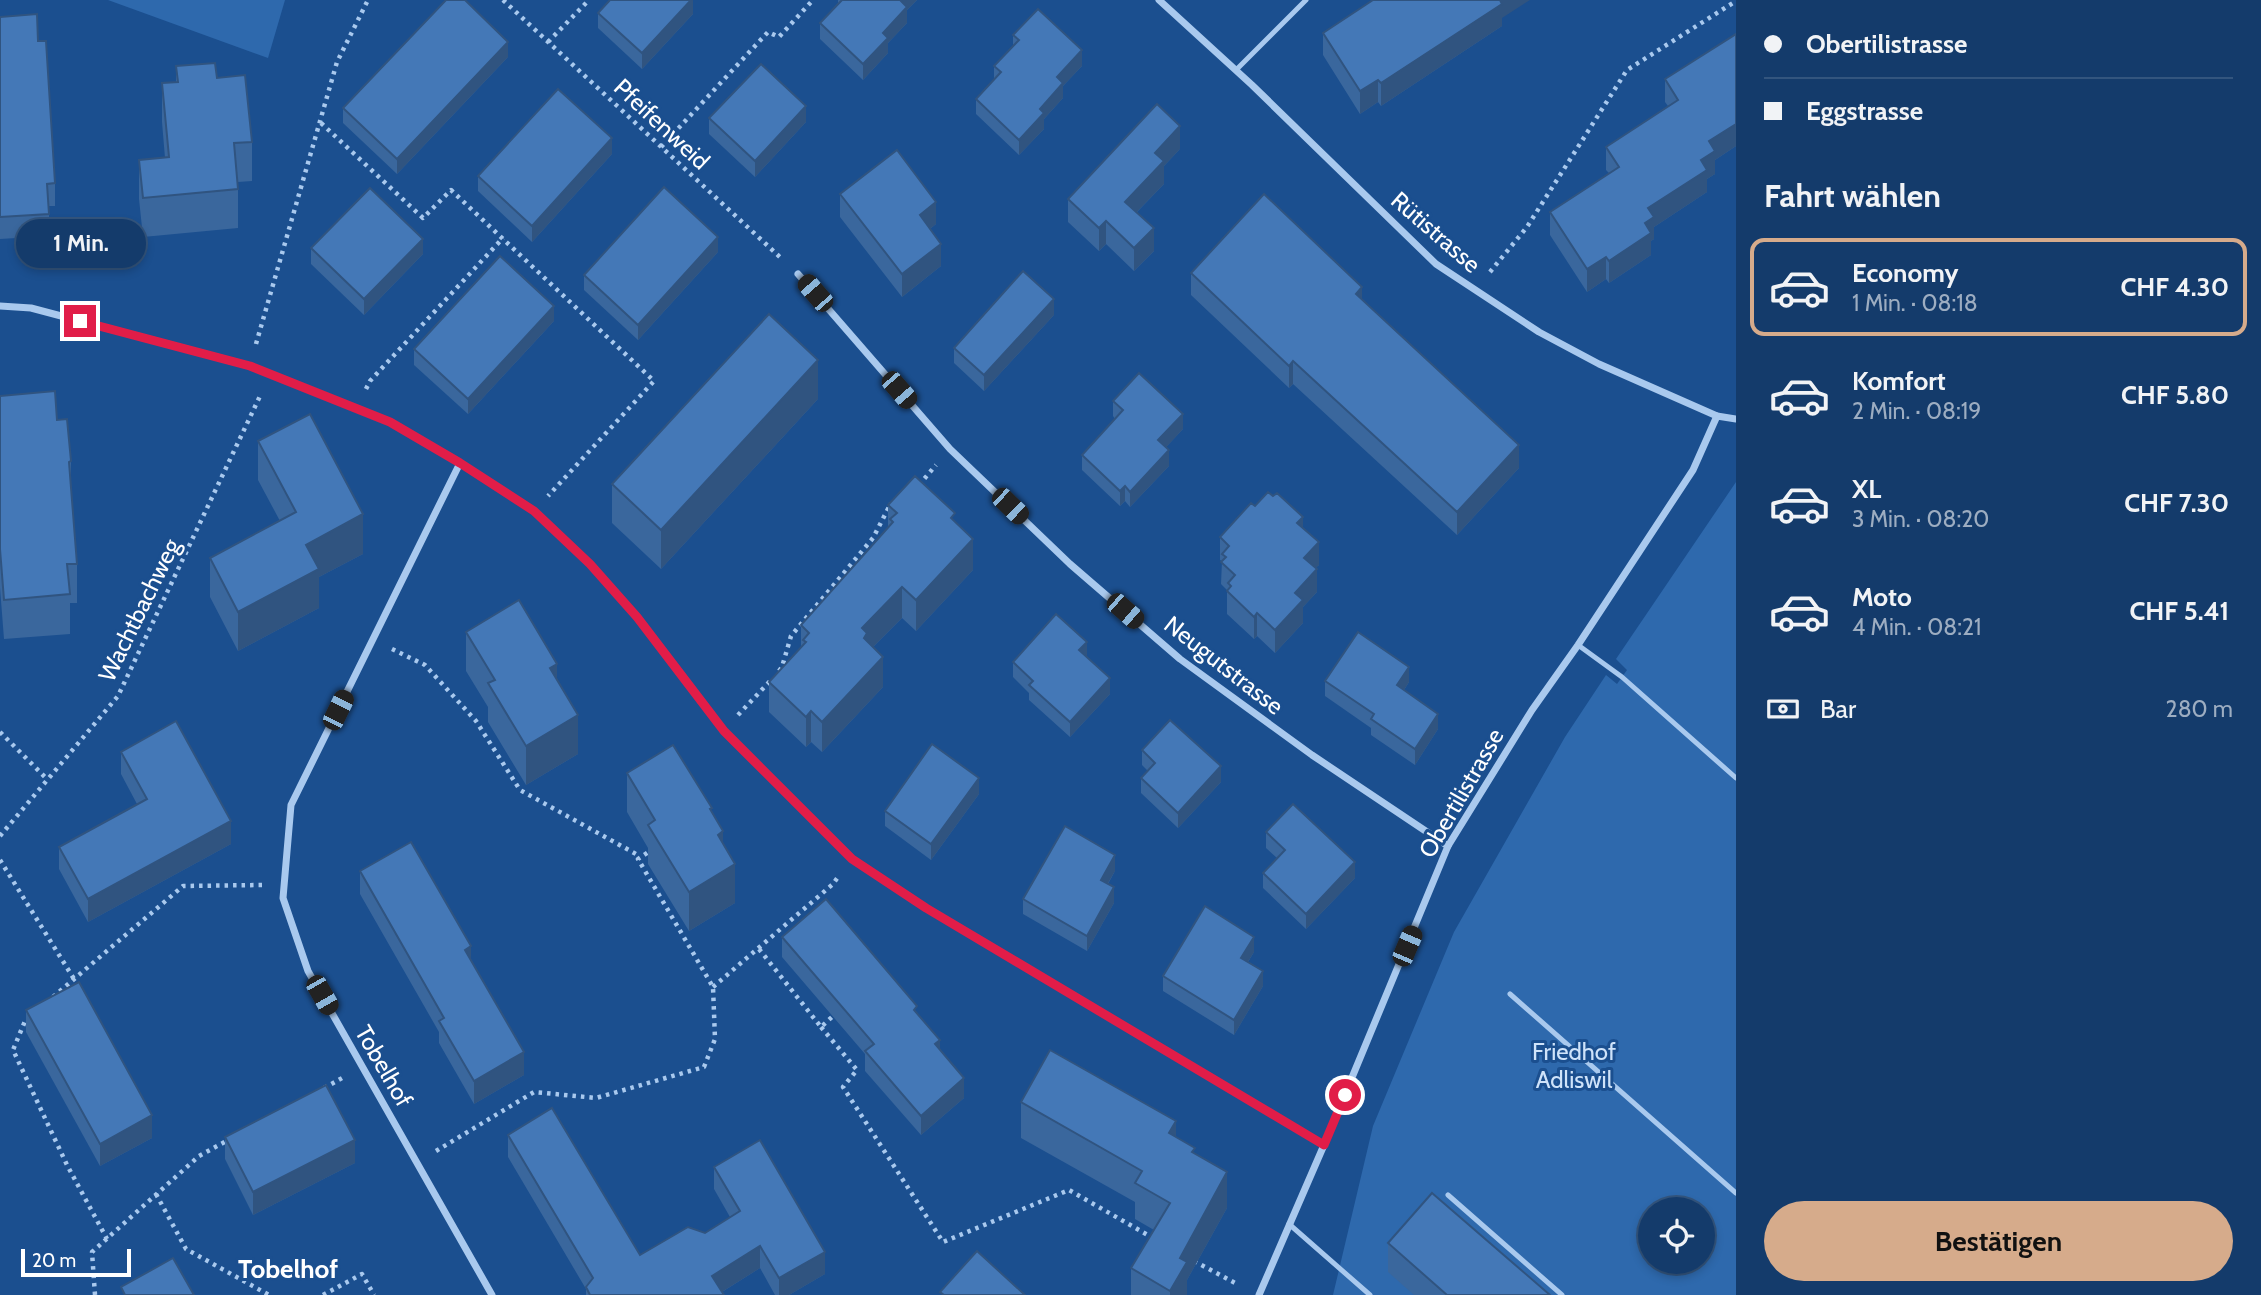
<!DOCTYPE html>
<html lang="de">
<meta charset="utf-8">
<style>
:root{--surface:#143b6b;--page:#214673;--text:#f1f3f6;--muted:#9dadc1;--line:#33557e;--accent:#d6ab8b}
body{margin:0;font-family:Cabin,sans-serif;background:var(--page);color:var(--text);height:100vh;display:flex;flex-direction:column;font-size:26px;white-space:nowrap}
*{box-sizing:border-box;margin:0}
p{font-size:23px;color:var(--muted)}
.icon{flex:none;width:38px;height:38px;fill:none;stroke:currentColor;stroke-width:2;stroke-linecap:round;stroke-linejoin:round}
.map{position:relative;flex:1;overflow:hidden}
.panel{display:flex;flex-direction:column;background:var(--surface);width:525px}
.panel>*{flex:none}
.top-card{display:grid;align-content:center;height:154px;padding:0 28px;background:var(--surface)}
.buttons{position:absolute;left:1638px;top:1197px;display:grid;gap:14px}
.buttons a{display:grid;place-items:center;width:77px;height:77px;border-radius:50%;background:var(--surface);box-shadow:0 4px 10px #0003,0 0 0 2px var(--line);font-size:35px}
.scale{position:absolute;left:21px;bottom:18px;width:110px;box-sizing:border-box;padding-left:7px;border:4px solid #fff;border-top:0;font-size:19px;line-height:24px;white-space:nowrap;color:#fff;-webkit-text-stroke:5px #1b4f8f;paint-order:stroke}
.end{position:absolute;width:32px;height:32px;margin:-16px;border:9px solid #e11d48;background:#fff;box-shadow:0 0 0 4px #fff}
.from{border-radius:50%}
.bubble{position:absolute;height:49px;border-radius:24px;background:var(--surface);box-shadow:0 4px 10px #0003,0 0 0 2px var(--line);font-size:23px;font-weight:800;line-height:49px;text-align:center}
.car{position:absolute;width:21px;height:42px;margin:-21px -10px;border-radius:9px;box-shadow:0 0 5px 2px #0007;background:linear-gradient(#222 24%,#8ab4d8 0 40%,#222 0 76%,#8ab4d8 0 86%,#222 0)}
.top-card b{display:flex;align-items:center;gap:24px;height:66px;font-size:26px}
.top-card b+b{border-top:2px solid var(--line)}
.top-card i{width:18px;height:18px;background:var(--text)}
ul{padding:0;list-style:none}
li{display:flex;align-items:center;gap:21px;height:98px;margin:0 14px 10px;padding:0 14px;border:4px solid transparent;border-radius:14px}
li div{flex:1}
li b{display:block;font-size:26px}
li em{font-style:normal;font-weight:800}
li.active{border-color:var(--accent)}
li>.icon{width:63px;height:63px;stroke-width:1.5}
h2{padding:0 28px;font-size:32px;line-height:84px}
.pay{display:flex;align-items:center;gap:18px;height:77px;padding:0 28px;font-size:26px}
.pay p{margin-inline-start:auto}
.button{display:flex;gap:14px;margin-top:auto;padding:14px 28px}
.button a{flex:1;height:80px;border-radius:42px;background:var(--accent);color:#111;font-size:28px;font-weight:800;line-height:80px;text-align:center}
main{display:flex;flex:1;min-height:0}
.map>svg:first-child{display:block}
</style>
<main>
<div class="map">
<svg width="1736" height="1295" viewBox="0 0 1736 1295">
<rect width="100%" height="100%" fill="#1b4f8f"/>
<!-- green -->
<g fill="#2e69ad" fill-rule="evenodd">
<polygon points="108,0 285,0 268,58"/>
<path d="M1736 482V1295H1333L1373 1126 1454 932 1565 737 1606 675 1617 684 1627 670 1616 659ZM1650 1209H1703V1262H1650Z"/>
</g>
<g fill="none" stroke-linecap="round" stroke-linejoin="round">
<!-- path -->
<g stroke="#a9c9ee" stroke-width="4.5" stroke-dasharray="3.5 5" stroke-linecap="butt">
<polyline points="503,0 782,259"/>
<polyline points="548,42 589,0"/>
<polyline points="321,123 423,218 451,190 654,381 548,496"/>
<polyline points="661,147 768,32 779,37 813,0"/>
<polyline points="1490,272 1527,227 1627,70 1736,1"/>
<polyline points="256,344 337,62 368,0"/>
<polyline points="366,389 370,381 503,238"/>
<polyline points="919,485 936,465"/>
<polyline points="392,649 425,665 476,721 520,790 636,854 638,859"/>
<polyline points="779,671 782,667 791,636 873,538 891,503"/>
<polyline points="738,715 773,678"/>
<polyline points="0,732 48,780"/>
<polyline points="0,836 118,696 261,394"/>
<polyline points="0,860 74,979"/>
<polyline points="759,949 821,1027 833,1016"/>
<polyline points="713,987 833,884 838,877"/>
<polyline points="53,997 183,886 262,885"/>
<polyline points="30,1016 25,1021 13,1050 67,1165 107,1239"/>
<polyline points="821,1027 857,1070 843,1087 943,1242 1069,1190 1153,1238"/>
<polyline points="324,1088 344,1077"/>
<polyline points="436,1151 534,1092 596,1098 704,1067 715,1039 713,987 638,859 650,851"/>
<polyline points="156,1194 186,1249 269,1295"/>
<polyline points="1194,1261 1239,1285"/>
<polyline points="95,1295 92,1252 199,1156 230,1139"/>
<polyline points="323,1295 362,1274 374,1295"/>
</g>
<!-- lane -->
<g stroke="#a9c9ee" stroke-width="5">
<polyline points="1236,70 1306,0"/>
<polyline points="1578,645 1622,677 1736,778"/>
<polyline points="1510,994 1736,1193"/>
<polyline points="1448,1195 1562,1295"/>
<polyline points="1289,1224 1370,1295"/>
</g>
<!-- street -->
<g stroke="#a9c9ee" stroke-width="7">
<polyline points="1159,0 1252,85 1436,264 1539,332 1599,364 1717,416 1736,419"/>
<polyline points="798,274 950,449 1070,564 1180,659 1312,755 1448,846"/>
<polyline points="0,306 31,308 250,366 390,422 460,463 534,511 590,564 637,617 724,731 852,859 926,908 1324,1145"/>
<polyline points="460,463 291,805 283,898 308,971 492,1295"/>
<polyline points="1259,1295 1324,1145 1448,846 1532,710 1578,645 1693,470 1717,416"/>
</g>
</g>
<!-- wall -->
<g fill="#3a679d">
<polygon points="693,0 693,14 642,69 598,28 598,13"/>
<polygon points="838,0 917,0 907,10 907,23 888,43 888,53 863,80 820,39 820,23 838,3"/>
<polygon points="0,17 38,41 55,183 55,206 49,206 49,236 0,239"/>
<polygon points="1502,18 1502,26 1381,106 1378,102 1360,114 1323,55 1323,33"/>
<polygon points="1736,34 1736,146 1715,160 1715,174 1707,179 1707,192 1654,227 1654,239 1651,241 1651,255 1609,283 1606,279 1587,292 1550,235 1550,212 1609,173 1606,170 1606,147 1668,106 1665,102 1665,79"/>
<polygon points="1013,35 1082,66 1063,86 1063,98 1044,119 1044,129 1019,155 976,114 976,99 994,79 994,66 1013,46"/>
<polygon points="508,57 397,174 343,123 343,108"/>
<polygon points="176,66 217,78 252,142 252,181 238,182 238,228 143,237 139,199 139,160 165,158 162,122 162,83 176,82"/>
<polygon points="709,118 806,122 755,177 709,134"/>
<polygon points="1180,149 1164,166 1164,184 1137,212 1154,251 1134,271 1106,244 1099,251 1068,222 1068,199"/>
<polygon points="612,154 532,242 478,191 478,176"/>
<polygon points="840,194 936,224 930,229 941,266 902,297 840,217"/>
<polygon points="311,248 423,254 364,315 311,264"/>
<polygon points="718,252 638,340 584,290 584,275"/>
<polygon points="1191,273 1362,300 1519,468 1457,535 1293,384 1289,388 1191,295"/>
<polygon points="1054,315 984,391 954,363 954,348"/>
<polygon points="554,321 468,414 414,365 414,349"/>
<polygon points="0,396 57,420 71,461 71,487 77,564 77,603 70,603 70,634 4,639 0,588"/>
<polygon points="818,399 661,569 612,523 612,484"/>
<polygon points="1113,401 1183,429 1166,447 1169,466 1130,507 1125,501 1120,506 1082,470 1082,455 1115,419 1113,416"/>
<polygon points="258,441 363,554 319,577 319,608 238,651 210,597 210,558 280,521 258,480"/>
<polygon points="888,505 955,521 973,570 916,631 902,618 873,647 883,687 822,752 811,742 806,747 769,712 769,682 801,648 801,625 888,528"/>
<polygon points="1255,506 1303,528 1319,565 1315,568 1317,592 1303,607 1303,623 1275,653 1257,636 1254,639 1227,614 1227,590 1221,584 1222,561 1220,560 1220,537"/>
<polygon points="466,632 557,679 578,754 526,785 488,722 488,707 466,671"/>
<polygon points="1087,657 1110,694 1070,737 1029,700 1029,693 1013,677 1013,662"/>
<polygon points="1325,681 1409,682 1404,690 1438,729 1415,765 1371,735 1371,728 1325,696"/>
<polygon points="1142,750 1221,782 1178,828 1141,793 1141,778 1148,771 1142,765"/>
<polygon points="121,752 231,844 88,922 59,869 59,847 137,804 121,774"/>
<polygon points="627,773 712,812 723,843 735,903 689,931 648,864 648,848 627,812"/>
<polygon points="979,794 931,860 885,826 885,811"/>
<polygon points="1266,832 1355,878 1306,929 1263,888 1263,873 1277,858 1266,848"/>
<polygon points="360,871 524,1075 474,1104 439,1043 439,1032 360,894"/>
<polygon points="1115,871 1108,884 1114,903 1087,951 1023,914 1023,899"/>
<polygon points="782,937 917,1014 940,1049 964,1098 921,1135 865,1071 865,1054 782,957"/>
<polygon points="1254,952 1248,962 1263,986 1234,1035 1163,991 1163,976"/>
<polygon points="26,1010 152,1138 100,1166 26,1032"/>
<polygon points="1021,1102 1176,1137 1195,1154 1227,1208 1187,1280 1187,1295 1131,1295 1131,1268 1154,1230 1135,1219 1135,1202 1021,1138"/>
<polygon points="508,1135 640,1255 705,1233 730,1217 714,1189 714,1167 825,1274 789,1295 775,1295 760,1268 722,1292 724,1295 586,1295 586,1289 508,1157"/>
<polygon points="225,1137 355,1163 253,1215 225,1159"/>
<polygon points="1388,1243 1550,1295 1414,1295 1388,1272"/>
</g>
<!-- shaded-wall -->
<g fill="#305480">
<polygon points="691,0 693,0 693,14 642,69 642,53"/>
<polygon points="902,0 917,0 907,10 907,23 888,43 888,53 863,80 863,64 883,33"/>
<polygon points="1498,0 1530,0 1502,18 1502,26 1381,106 1381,83"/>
<polygon points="508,42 508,57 397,174 397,159"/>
<polygon points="1082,50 1082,66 1063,86 1063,98 1044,119 1044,129 1019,155 1019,140 1040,109 1057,77"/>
<polygon points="1378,80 1378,102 1360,114 1360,91"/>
<polygon points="806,106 806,122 755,177 755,161"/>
<polygon points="1736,124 1736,146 1715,160 1715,174 1707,179 1707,192 1654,227 1654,239 1651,241 1651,255 1609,283 1609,261 1645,223 1648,208 1701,160 1709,141"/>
<polygon points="1180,126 1180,149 1164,166 1164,184 1125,224 1125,202 1155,153"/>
<polygon points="612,138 612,154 532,242 532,226"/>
<polygon points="936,202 936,224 920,237 920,215"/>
<polygon points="1106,221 1106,244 1099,251 1099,228"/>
<polygon points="1154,228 1154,251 1134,271 1134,248"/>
<polygon points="718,237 718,252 638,340 638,325"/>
<polygon points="423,239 423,254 364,315 364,299"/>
<polygon points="941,244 941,266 902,297 902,274"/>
<polygon points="1606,257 1606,279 1587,292 1587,269"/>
<polygon points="1362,287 1362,310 1356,294"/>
<polygon points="1054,299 1054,315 984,391 984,375"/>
<polygon points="554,306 554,321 468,414 468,399"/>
<polygon points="818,360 818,399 661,569 661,530"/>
<polygon points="1293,361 1293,384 1289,388 1289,366"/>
<polygon points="1183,414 1183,429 1158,456 1158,440"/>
<polygon points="1519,445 1519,468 1457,535 1457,512"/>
<polygon points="1169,450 1169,466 1130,507 1130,492"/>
<polygon points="1125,486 1125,501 1120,506 1120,491"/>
<polygon points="363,514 363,554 319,577 319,608 238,651 238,612 306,545"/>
<polygon points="1303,517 1303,539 1297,523"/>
<polygon points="973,539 973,570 916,631 916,600"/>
<polygon points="1319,542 1319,565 1304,580 1304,558"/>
<polygon points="1317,569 1317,592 1303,607 1303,623 1275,653 1275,630 1295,593"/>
<polygon points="902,587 902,618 867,653 862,628"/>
<polygon points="1257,613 1257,636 1254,639 1254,617"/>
<polygon points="1087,642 1087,658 1079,650"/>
<polygon points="883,657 883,687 822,752 822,722"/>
<polygon points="557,664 557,703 550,668"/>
<polygon points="1409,667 1409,682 1397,701 1397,685"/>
<polygon points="1110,678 1110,694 1070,737 1070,722"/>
<polygon points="811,711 811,742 806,747 806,717"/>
<polygon points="1438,714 1438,729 1415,765 1415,749"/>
<polygon points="578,715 578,754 526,785 526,746"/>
<polygon points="1221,766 1221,782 1178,828 1178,813"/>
<polygon points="979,778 979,794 931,860 931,844"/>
<polygon points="231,821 231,844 88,922 88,899"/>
<polygon points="723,831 723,870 718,835"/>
<polygon points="1115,855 1115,871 1101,895 1101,880"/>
<polygon points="1355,862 1355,878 1306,929 1306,914"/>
<polygon points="735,864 735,903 689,931 689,892"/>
<polygon points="1114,887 1114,903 1087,951 1087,936"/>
<polygon points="1254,937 1254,952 1241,973 1241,958"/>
<polygon points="471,946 471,968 465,950"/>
<polygon points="1263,971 1263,986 1234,1035 1234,1020"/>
<polygon points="940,1040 940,1060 935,1044"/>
<polygon points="524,1052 524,1075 474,1104 474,1081"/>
<polygon points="964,1078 964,1098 921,1135 921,1116"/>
<polygon points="152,1115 152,1138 100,1166 100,1144"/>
<polygon points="1176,1121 1176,1156 1169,1133"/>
<polygon points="355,1140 355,1163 253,1215 253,1192"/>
<polygon points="1227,1172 1227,1208 1187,1280 1187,1295 1170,1295 1170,1291 1180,1258"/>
<polygon points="760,1246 760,1268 717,1295 712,1276"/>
<polygon points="825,1252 825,1274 789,1295 779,1295 779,1278"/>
</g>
<!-- building -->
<g fill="#4478b7" stroke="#305480" stroke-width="2">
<polygon points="446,0 465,0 508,42 397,159 343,108"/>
<polygon points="610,0 691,0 642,53 598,13"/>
<polygon points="842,0 902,0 901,1 907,7 883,33 888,38 863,64 820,23"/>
<polygon points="1373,0 1500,0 1502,4 1381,83 1378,80 1360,91 1323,33"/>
<polygon points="1038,9 1082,50 1057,77 1063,83 1040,109 1044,113 1019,140 976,99 1001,72 994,66 1019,40 1013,35"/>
<polygon points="37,14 38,41 46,41 55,183 47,184 49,214 0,217 0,17"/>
<polygon points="1736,34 1736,124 1709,141 1715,151 1701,160 1707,170 1648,208 1654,217 1645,223 1651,233 1609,261 1606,257 1587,269 1550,212 1619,167 1606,147 1678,100 1665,79"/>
<polygon points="215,63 217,78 245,75 252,142 234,143 238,189 143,198 139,160 169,157 162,83 178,82 176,66"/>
<polygon points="761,64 806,106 755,161 709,118"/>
<polygon points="558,89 612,138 532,226 478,176"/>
<polygon points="1157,104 1180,126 1155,153 1164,161 1125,202 1154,228 1134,248 1106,221 1099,228 1068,199"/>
<polygon points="897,150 936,202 920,215 941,244 902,274 840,194"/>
<polygon points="664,187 718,237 638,325 584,275"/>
<polygon points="370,188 423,239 364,299 311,248"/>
<polygon points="1264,194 1362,287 1356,294 1519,445 1457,512 1293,361 1289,366 1191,273"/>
<polygon points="500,256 554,306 468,399 414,349"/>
<polygon points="1023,271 1054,299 984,375 954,348"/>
<polygon points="769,314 818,360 661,530 612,484"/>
<polygon points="1139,373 1183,414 1158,440 1169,450 1130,492 1125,486 1120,491 1082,455 1123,410 1113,401"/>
<polygon points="55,391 57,420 67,419 71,461 69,462 77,564 67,564 70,594 4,600 0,549 0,396"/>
<polygon points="310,414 363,514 306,545 319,569 238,612 210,558 296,512 258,441"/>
<polygon points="915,476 955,513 951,518 973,539 916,600 902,587 862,628 867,633 864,638 883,657 822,722 811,711 806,717 769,682 806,642 803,640 809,633 801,625 893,522 890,519 897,513 888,505"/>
<polygon points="1268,492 1273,496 1277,493 1303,517 1297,523 1319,542 1304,558 1317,569 1295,593 1303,600 1275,630 1257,613 1254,617 1227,591 1231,586 1228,583 1235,575 1221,562 1226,557 1222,554 1229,546 1220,537 1251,503 1255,506"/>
<polygon points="519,600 557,664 550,668 578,715 526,746 488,683 495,680 466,632"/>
<polygon points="1056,614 1087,642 1079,650 1110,678 1070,722 1029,685 1033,681 1013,662"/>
<polygon points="1358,632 1409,667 1397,685 1438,714 1415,749 1371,719 1374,714 1325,681"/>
<polygon points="1170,720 1221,766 1178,813 1141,778 1155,763 1142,750"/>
<polygon points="176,721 231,821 88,899 59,847 147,799 121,752"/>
<polygon points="932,744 979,778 931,844 885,811"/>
<polygon points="673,745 712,808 710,809 723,831 718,835 735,864 689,892 648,825 655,820 627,773"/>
<polygon points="1293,804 1355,862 1306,914 1263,873 1285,850 1266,832"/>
<polygon points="1065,826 1115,855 1101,880 1114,887 1087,936 1023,899"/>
<polygon points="411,842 471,946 465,950 524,1052 474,1081 439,1021 444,1018 360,871"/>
<polygon points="826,899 917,1006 914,1010 940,1040 935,1044 964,1078 921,1116 865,1051 874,1044 782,937"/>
<polygon points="1205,906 1254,937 1241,958 1263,971 1234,1020 1163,976"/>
<polygon points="79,982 152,1115 100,1144 26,1010"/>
<polygon points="1050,1050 1176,1121 1169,1133 1195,1148 1192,1152 1227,1172 1180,1258 1187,1262 1170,1291 1131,1268 1170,1203 1135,1183 1142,1171 1021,1102"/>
<polygon points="326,1085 355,1140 253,1192 225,1137"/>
<polygon points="552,1108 640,1255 688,1227 705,1233 740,1211 714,1167 760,1140 825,1252 779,1278 760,1246 712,1276 724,1295 590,1295 586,1287 593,1278 508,1135"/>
<polygon points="1432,1193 1550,1295 1447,1295 1388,1243"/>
<polygon points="977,1251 1025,1295 944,1295 940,1292"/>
<polygon points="173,1258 194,1295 125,1295 121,1287"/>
</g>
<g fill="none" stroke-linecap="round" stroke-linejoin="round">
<!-- route -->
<polyline stroke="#e11d48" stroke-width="9" points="80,321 250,366 390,422 460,463 534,511 590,564 637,617 724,731 852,859 926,908 1324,1145 1345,1095"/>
</g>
<g text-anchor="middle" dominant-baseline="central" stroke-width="6" stroke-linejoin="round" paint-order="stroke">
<!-- street labels -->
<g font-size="24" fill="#fff" stroke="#1b4f8f">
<text transform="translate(662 124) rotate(43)">Pfeifenweid</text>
<text transform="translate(1436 232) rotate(41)">Rütistrasse</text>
<text transform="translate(139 610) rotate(-64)">Wachtbachweg</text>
<text transform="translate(1224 665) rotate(38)">Neugutstrasse</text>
<text transform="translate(1461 793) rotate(-60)">Obertilistrasse</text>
<text transform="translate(384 1066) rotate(60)">Tobelhof</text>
</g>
<!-- park labels -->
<g font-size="24" fill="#cfe3fa" stroke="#1b4f8f">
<text x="1574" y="1051">Friedhof<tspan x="1574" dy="28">Adliswil</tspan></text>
</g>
<!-- neighbourhood labels -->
<g font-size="26" font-weight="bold" fill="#fff" stroke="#1b4f8f">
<text x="288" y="1269">Tobelhof</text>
</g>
</g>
</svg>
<div class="buttons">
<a><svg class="icon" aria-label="locate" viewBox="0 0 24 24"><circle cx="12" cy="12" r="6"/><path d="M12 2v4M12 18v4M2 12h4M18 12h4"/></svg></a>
</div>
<div class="scale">20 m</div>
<i class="end from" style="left:1345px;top:1095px"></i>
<i class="end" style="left:80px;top:321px"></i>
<div class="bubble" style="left:16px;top:219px;width:130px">1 Min.</div>
<i class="car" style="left:815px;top:293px;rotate:319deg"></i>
<i class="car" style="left:899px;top:390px;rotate:139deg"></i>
<i class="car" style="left:1010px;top:506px;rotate:134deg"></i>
<i class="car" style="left:1125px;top:611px;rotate:131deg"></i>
<i class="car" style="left:338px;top:710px;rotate:26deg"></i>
<i class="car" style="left:1407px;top:946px;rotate:23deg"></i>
<i class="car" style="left:322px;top:995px;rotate:150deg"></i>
</div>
<section class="panel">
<div class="top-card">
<b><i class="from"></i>Obertilistrasse</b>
<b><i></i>Eggstrasse</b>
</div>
<h2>Fahrt wählen</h2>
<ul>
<li class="active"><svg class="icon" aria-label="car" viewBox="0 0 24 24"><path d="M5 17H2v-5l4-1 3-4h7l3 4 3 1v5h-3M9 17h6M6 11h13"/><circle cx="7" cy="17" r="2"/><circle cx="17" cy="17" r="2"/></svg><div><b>Economy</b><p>1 Min. · 08:18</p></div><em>CHF 4.30</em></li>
<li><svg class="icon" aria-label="car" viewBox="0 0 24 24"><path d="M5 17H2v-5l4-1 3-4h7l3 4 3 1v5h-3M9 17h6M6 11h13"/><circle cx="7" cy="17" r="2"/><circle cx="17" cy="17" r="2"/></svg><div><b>Komfort</b><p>2 Min. · 08:19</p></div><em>CHF 5.80</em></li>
<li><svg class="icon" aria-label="car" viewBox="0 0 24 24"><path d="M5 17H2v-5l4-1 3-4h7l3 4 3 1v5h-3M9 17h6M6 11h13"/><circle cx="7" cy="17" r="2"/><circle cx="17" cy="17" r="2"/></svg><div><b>XL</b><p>3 Min. · 08:20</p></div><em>CHF 7.30</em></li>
<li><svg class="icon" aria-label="car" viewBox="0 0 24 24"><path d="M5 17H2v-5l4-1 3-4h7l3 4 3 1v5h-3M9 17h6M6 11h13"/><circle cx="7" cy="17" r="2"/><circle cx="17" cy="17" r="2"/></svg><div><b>Moto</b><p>4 Min. · 08:21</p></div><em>CHF 5.41</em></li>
</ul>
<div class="pay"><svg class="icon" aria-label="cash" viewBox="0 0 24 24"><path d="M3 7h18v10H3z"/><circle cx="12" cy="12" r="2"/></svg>Bar<p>280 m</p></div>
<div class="button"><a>Bestätigen</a></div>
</section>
</main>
